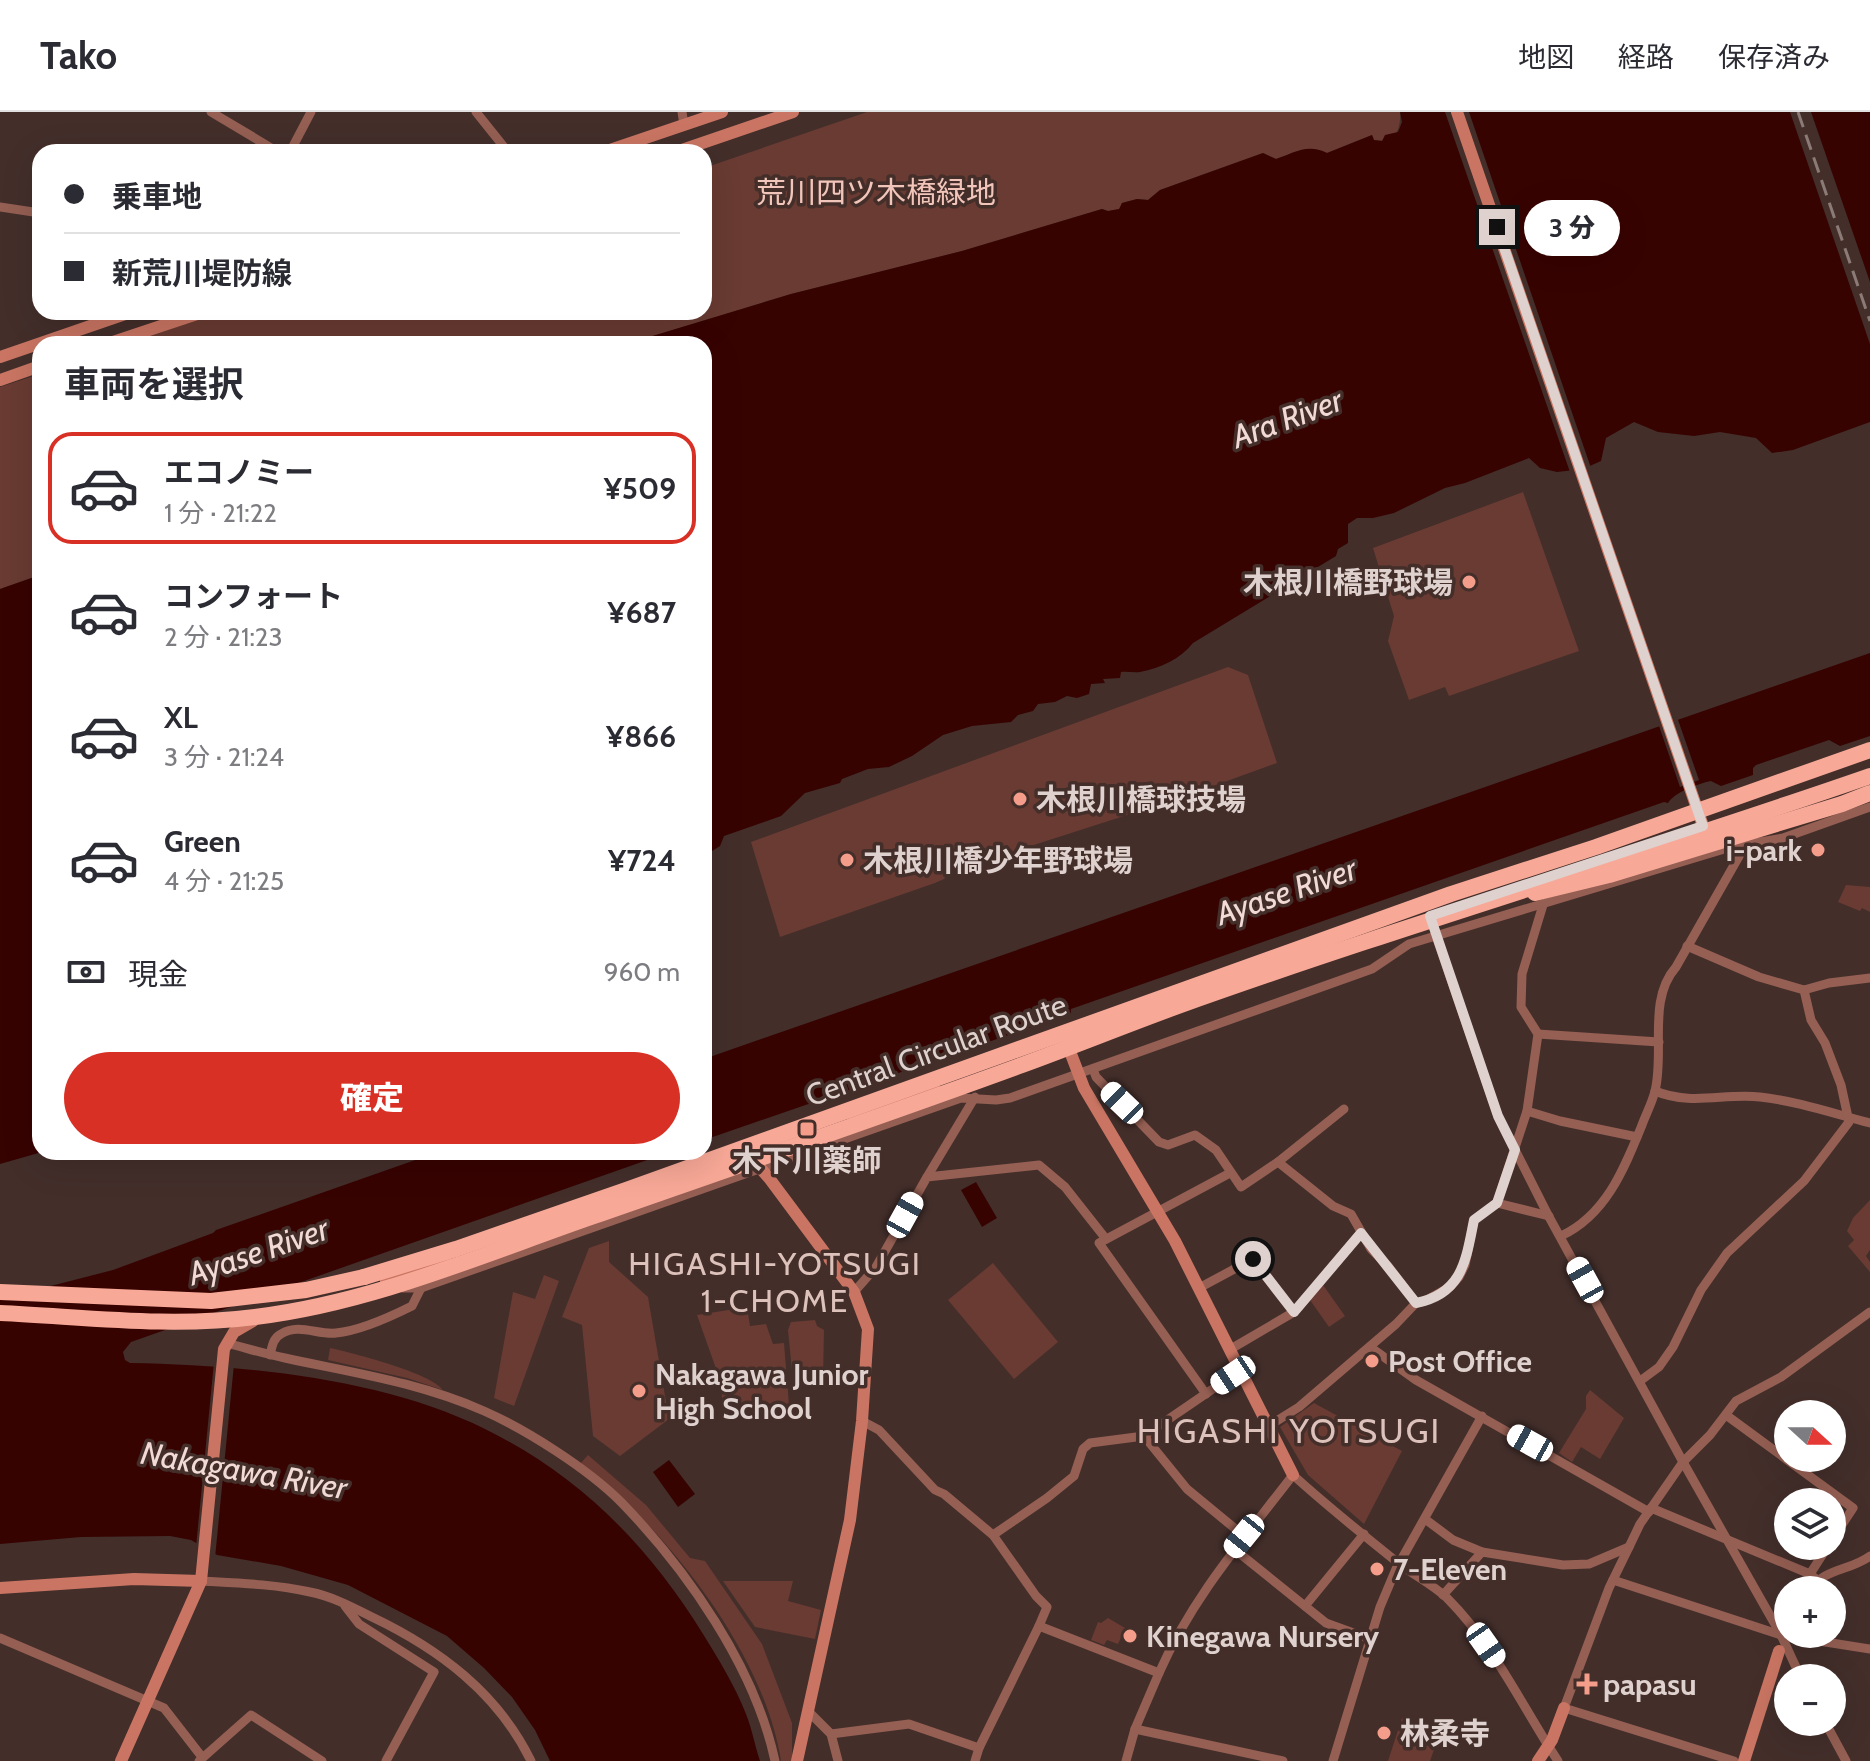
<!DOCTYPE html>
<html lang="ja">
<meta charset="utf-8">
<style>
:root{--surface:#fff;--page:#f2f2f3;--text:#2b2b33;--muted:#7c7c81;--line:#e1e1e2;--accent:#d93025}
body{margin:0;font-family:Cabin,"Noto Sans JP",sans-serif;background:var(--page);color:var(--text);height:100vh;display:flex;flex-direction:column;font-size:30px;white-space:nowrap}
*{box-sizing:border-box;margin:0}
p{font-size:26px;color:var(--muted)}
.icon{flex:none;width:44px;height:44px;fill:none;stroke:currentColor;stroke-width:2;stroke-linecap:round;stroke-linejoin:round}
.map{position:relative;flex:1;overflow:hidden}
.sheet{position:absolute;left:32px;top:224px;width:680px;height:824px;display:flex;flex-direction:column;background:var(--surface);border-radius:24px;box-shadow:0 8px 32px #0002}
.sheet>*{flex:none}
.hud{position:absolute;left:32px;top:32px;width:680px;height:176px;border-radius:24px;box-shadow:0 8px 32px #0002;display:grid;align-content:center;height:176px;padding:0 32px;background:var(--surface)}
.needle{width:52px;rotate:111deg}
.controls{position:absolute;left:1774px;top:1288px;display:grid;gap:16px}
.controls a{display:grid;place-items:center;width:72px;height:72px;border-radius:50%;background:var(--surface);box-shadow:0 8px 32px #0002;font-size:40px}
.end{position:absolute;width:36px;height:36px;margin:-18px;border:10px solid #dfd1ce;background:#111;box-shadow:0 0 0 4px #111}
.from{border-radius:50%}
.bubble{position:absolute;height:56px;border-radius:28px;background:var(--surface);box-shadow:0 8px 32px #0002;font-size:26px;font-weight:800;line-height:56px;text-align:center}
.car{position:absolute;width:24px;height:48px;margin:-24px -12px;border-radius:10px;box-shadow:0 0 6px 2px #0007;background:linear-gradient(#fff 24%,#345 0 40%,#fff 0 76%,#345 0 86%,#fff 0)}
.hud b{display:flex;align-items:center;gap:28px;height:76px;font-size:30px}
.hud b+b{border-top:2px solid var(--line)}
.hud i{width:20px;height:20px;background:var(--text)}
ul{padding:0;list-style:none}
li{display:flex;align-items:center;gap:24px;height:112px;margin:0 16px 12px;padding:0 16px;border:4px solid transparent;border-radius:24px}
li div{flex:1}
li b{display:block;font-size:30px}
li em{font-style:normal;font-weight:800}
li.selected{border-color:var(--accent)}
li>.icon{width:72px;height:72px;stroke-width:1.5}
h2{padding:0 32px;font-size:36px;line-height:96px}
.pay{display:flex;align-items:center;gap:20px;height:88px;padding:0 32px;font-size:30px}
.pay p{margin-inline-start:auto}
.primary-button{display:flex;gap:16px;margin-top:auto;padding:16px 32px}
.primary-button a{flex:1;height:92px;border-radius:48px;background:var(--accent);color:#fff;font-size:32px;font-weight:800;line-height:92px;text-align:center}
header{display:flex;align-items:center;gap:48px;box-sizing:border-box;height:112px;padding:0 40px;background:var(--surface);border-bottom:2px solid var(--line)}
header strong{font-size:38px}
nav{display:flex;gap:44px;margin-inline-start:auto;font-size:28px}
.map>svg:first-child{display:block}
</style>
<header>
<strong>Tako</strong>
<nav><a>地図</a><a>経路</a><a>保存済み</a></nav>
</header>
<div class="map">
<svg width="1870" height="1649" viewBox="0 0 1870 1649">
<rect width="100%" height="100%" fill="#432e2a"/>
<!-- green -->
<g fill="#693b32">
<path d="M867 0H1400C1401 17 1396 31 1374 28L1372 23 1327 41C1308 31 1293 42 1276 47L1263 41 1160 78 1148 88 1137 87 1122 91 1120 97 1108 99 1102 97 962 139 791 182 627 232H127L219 200H704V56Z"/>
<polygon points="40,262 40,463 0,477 0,275"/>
<polygon points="1523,380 1579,539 1449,584 1445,575 1409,588 1388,529 1394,504 1373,436"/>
<polygon points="1228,555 1248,563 1277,651 1180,686 950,760 944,767 935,771 780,825 751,730"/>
<polygon points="1846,773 1870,775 1870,800 1862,796 1860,799 1838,790"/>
<polygon points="1870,1088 1870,1138 1866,1144 1870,1150 1870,1160 1848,1134 1854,1128 1847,1119 1853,1106"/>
<polygon points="609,1129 609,1150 648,1185 669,1307 620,1344 593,1324 582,1213 562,1205 589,1136"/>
<polygon points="993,1151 1058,1230 1014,1267 948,1188"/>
<polygon points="544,1163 559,1169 514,1294 494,1286 513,1180 535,1187"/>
<polygon points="1323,1173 1345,1204 1329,1215 1310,1188"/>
<polygon points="747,1195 750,1214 766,1212 773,1232 784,1231 789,1293 723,1293 720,1268 697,1203"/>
<polygon points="815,1208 817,1214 824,1218 823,1270 793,1269 788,1218 791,1210"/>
<path d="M330 1236C353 1241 431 1261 443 1278L407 1266 328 1248Z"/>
<polygon points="1590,1278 1624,1306 1600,1347 1581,1335 1572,1350 1559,1341 1586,1297 1586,1284"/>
<polygon points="1314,1291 1402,1339 1364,1412 1308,1363 1280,1315"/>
<path d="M588 1343 646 1393 690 1446 705 1449 762 1532 792 1611V1649H781C764 1540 666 1416 580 1352Z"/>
<polygon points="723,1469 793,1469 788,1489 821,1498 815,1527 755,1515"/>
<polygon points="1108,1506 1125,1516 1118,1532 1107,1528 1104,1533 1091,1528 1098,1510 1101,1511"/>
<polygon points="1402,1606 1441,1618 1430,1649 1388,1649"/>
</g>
<!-- water -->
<g fill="#370300">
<path d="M1400 0H1870V310L1793 338 1772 341 1756 326 1720 320 1694 324 1658 320 1634 310 1606 326 1601 349 1583 357 1557 360 1540 356 1529 346 1465 371 1445 376 1394 401 1373 406H1357L1348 412V431L1338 437 1336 444 1193 531C1180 547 1161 556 1140 560 1134 561 1127 559 1121 560L1120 566 1103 567 1105 571 1091 572 1089 582 1077 586 1067 584 1055 590 1038 592 1033 599 1018 603 1011 610 972 614 943 623 912 644 889 655 868 657 842 667 840 671 805 681 781 704 724 724 720 734 704 744V232H626L791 182 962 139 1102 97 1108 99 1119 97 1122 91 1137 87 1148 88 1160 78 1263 41 1276 47C1294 41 1307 31 1327 41L1372 23 1374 28 1382 29 1385 23 1398 20 1402 10Z"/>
<polygon points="40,463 42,1040 0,1052 0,477"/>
<path d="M1870 541V624L1840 634 1829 628 1756 653 1753 656V663L1721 674 1711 669C1697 672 1675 680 1668 691L1664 690 1071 897V901L1023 918 704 1028V947Z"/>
<path d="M438 1040H670L131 1230 123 1240 125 1248 130 1251C244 1253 382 1266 485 1317 580 1364 648 1433 703 1522 719 1548 735 1574 746 1602 752 1617 755 1634 760 1649H550L535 1618 512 1585 484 1556 447 1524 348 1473 281 1454 217 1443 191 1428 170 1424 81 1425 0 1432V1187L113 1158 213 1121 216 1118Z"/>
<polygon points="976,1070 997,1106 982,1115 961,1078"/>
<polygon points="669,1348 695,1382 678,1395 653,1360"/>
</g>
<!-- pier -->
<g fill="#432e2a">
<polygon points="1445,0 1469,0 1592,359 1571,363"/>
<polygon points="1790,0 1811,0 1870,170 1870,232"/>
<polygon points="1677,605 1699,668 1680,675 1658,611"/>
<polygon points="214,1250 234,1252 215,1446 196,1435"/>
</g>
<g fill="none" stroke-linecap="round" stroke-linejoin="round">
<!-- street -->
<g stroke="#955f53" stroke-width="9">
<polyline points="211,0 278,40"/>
<polyline points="476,0 508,40"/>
<polyline points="682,0 684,13"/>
<polyline points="290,40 311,0"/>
<polyline points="0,95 40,101"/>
<polyline points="1543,793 1522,862 1521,895 1538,922 1527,999 1497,1091 1549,1104"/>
<polyline points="1435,821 1498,1004 1548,1103 1683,1350 1781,1523 1801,1566"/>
<polyline points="1687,834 1759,865 1804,878 1829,871 1870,866"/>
<polyline points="1538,922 1659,930"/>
<polyline points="1093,957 1096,965 1159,1030 1168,1033 1195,1023 1216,1038 1241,1075 1278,1050 1344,997"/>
<path d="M1655 979C1691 994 1724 981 1760 985 1797 989 1835 1002 1870 1011"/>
<polyline points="1527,999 1560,1009 1637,1025"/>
<polyline points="1278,1050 1333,1094 1351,1102 1371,1137 1388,1154 1416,1191"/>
<polyline points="927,1065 975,985"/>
<path d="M1561 1124C1606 1103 1624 1057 1642 1013 1646 1002 1652 991 1655 979 1665 939 1647 888 1676 855L1746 732"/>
<polyline points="403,1176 421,1176 961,986 996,988 1010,986 1372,857 1409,832 1731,735 1783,726 1870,695"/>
<polyline points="1199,1176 1253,1147 1294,1200"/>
<polyline points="854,1180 876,1155 927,1065 1039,1053 1065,1075 1106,1127"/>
<path d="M226 1231C246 1236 265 1242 285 1246 354 1261 418 1270 484 1299 527 1318 588 1357 621 1390 687 1458 755 1555 775 1649"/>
<polyline points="1370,1235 1416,1268 1649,1400"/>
<polyline points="1229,1238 1294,1200 1361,1121"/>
<path d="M270 1243C272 1235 273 1226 281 1222 299 1211 317 1223 336 1221 358 1219 392 1204 412 1194L421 1176"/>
<polyline points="1640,1269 1659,1255 1673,1235 1701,1178 1727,1141 1804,1069 1849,1010 1841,973 1825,931 1811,908 1804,878"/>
<polyline points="1206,1282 1099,1131 1230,1061"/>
<polyline points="1726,1303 1853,1396 1832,1428"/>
<path d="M862 1309 879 1318 935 1378 944 1382 993 1423 1036 1484 1047 1495 1039 1514 1159 1561C1193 1484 1243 1428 1293 1363 1326 1393 1362 1422 1397 1450 1413 1463 1432 1472 1447 1486 1494 1533 1522 1594 1558 1649"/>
<polyline points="1267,1315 1299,1295 1396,1212 1416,1191 1425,1189 1450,1175 1459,1165 1465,1153 1474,1108 1497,1091"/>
<polyline points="1144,1324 1187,1377 1244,1424"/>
<polyline points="1651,1396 1810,1462 1817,1468"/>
<polyline points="1425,1407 1453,1428 1482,1440 1563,1453 1589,1452 1629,1435"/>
<polyline points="993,1423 1047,1386 1074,1364 1083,1337 1090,1331 1144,1324 1239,1259"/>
<polyline points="1234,1437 1326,1511 1370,1527"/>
<polyline points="1810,1462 1828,1434"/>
<polyline points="1613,1468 1781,1523 1870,1537"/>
<path d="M201 1469C237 1471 274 1472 310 1480 331 1484 352 1495 372 1505 439 1537 498 1581 531 1649"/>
<path d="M1810 1478C1824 1456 1850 1459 1870 1444"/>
<polyline points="1443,1483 1482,1440"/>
<polyline points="345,1494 359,1512 434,1560 386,1649"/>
<polyline points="1305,1494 1364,1422"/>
<polyline points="0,1526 164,1596 202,1645"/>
<polyline points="809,1600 831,1622 838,1649"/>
<polyline points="1825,1610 1846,1649"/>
<polyline points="1135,1617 1283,1649"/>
<polyline points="831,1622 909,1612 979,1636"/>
<polyline points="199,1649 251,1603 322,1649"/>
<polyline points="975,1649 979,1636 1039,1514"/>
<polyline points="1126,1649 1135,1617 1159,1561"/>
<polyline points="1333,1649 1380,1495 1396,1457 1482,1304"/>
<polyline points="1734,1649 1564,1596 1609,1476 1629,1435 1640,1412 1683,1350 1710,1323 1736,1289 1781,1265 1870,1200"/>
</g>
<!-- secondary -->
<g stroke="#ca7563" stroke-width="12">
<polyline points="1457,0 1703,714"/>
<polyline points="604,40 722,0"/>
<polyline points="676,40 793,0"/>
<polyline points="107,232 203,200"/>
<polyline points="0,245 131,200"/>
<polyline points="0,268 40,254"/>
<polyline points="1066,929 1084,976 1175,1129 1293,1363"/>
<polyline points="854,1005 934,976"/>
<polyline points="750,1044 769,1066 854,1180 868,1217 862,1309 850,1408 797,1649"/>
<polyline points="386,1169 444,1148"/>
<polyline points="0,1476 134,1467 201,1469"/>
<polyline points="121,1649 201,1469 224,1237 234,1220 253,1209"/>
<polyline points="1538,1649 1552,1628 1564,1596"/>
<polyline points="1744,1649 1779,1539"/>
</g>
<!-- highway -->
<g stroke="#f8a897" stroke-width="16">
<polyline points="1535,781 1609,763 1842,692 1870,681"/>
<polyline points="0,1180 211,1189 306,1178 364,1165"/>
</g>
<!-- rail -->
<polyline stroke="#8b7a76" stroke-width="3" stroke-dasharray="16 8" stroke-linecap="butt" points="1798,0 1870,209"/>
<!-- highway-bridge -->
<g stroke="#f8a897" stroke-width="16">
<polyline points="364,1165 456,1137 626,1078 1451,782 1596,735 1870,638"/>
<path d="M0 1201C86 1205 170 1216 255 1205 372 1191 484 1142 594 1104 737 1054 880 1005 1022 953 1074 934 1126 913 1178 894 1407 812 1640 744 1870 664"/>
</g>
</g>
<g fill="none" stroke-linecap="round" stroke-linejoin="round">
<!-- route -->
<path stroke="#dfd1ce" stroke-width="10" d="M1253 1147 1294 1200 1361 1121 1416 1191C1463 1182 1466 1147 1474 1108L1497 1091 1515 1038 1498 1004 1430 804 1703 714 1497 115"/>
</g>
<!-- markers -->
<g fill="#f49d8b" stroke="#432e2a" stroke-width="3">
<circle cx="1469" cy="470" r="8"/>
<circle cx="1020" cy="687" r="8"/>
<circle cx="1818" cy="738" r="8"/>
<circle cx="847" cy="748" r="8"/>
<rect x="799" y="1009" width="16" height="16" rx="4"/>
<circle cx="1372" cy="1249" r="8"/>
<circle cx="639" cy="1279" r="8"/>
<circle cx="1377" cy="1457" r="8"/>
<circle cx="1130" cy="1524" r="8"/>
<path d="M1583 1560h8v8h8v8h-8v8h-8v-8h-8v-8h8z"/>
<circle cx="1384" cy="1621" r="8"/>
</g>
<g text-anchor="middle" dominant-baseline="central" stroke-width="7" stroke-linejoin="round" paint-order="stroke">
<!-- park labels -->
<g font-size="30" fill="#f2c5ba" stroke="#432e2a">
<text x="876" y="80">荒川四ツ木橋緑地</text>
</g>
<!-- poi labels -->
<g font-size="30" font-weight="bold" fill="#dfd1ce" stroke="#432e2a" text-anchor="start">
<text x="1453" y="470" text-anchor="end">木根川橋野球場</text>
<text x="1036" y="687">木根川橋球技場</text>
<text x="1802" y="738" text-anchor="end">i-park</text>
<text x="863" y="748">木根川橋少年野球場</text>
<text x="807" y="1048" text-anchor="middle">木下川薬師</text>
<text x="1388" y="1249">Post Office</text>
<text x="655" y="1262">Nakagawa Junior<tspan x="655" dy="34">High School</tspan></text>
<text x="1393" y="1457">7-Eleven</text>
<text x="1146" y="1524">Kinegawa Nursery</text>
<text x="1603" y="1572">papasu</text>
<text x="1400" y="1621">林柔寺</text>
</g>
<!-- street labels -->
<g font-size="30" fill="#dfd1ce" stroke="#432e2a">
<text transform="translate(936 938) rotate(-20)">Central Circular Route</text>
</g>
<!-- water labels -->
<g font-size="32" font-style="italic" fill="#f2dbd6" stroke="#432e2a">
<text transform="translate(1287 306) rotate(-20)">Ara River</text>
<text transform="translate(1286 779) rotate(-19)">Ayase River</text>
<text transform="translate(258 1139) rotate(-19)">Ayase River</text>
<text transform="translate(244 1358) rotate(10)">Nakagawa River</text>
</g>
<!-- neighbourhood labels -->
<g font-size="32" letter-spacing="2" fill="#ddc2bb" stroke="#432e2a">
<text x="775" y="1151">HIGASHI-YOTSUGI<tspan x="775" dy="37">1-CHOME</tspan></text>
</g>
<!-- quarter labels -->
<g font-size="34" letter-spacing="2" fill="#ddc2bb" stroke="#432e2a">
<text x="1289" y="1319">HIGASHI YOTSUGI</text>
</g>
</g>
</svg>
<div class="controls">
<a><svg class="needle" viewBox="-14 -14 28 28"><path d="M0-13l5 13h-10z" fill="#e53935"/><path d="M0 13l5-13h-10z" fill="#7c7c81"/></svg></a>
<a><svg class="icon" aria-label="layers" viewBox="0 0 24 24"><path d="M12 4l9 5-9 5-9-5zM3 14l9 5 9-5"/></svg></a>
<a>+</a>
<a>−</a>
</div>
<i class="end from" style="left:1253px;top:1147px"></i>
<i class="end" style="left:1497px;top:115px"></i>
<div class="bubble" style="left:1524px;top:88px;width:96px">3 分</div>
<i class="car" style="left:1122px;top:991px;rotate:314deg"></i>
<i class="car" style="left:905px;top:1103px;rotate:29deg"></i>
<i class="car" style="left:1585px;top:1168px;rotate:331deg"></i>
<i class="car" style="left:1233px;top:1263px;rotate:236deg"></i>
<i class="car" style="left:1530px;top:1331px;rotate:299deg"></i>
<i class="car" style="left:1244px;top:1424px;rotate:219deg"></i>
<i class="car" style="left:1486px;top:1533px;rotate:145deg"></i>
<div class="hud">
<b><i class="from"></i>乗車地</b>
<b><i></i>新荒川堤防線</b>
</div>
<section class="sheet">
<h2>車両を選択</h2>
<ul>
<li class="selected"><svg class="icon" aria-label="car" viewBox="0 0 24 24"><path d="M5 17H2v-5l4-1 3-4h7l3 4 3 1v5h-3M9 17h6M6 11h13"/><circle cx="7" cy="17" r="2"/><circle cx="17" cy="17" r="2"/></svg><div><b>エコノミー</b><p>1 分 · 21:22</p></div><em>¥509</em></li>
<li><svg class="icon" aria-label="car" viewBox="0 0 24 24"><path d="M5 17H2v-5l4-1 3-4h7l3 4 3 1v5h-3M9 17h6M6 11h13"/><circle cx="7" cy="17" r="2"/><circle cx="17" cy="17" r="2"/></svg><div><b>コンフォート</b><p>2 分 · 21:23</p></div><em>¥687</em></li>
<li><svg class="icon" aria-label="car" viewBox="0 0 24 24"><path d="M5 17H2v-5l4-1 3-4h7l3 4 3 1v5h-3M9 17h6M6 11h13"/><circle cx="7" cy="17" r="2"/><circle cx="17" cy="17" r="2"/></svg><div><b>XL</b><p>3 分 · 21:24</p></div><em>¥866</em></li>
<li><svg class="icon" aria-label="car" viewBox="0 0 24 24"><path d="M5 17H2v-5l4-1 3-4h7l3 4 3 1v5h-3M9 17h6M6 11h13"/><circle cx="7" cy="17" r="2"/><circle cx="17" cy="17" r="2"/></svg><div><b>Green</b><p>4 分 · 21:25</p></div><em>¥724</em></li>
</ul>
<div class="pay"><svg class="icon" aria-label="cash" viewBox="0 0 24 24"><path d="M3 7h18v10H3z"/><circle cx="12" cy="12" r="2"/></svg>現金<p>960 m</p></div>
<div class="primary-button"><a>確定</a></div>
</section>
</div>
